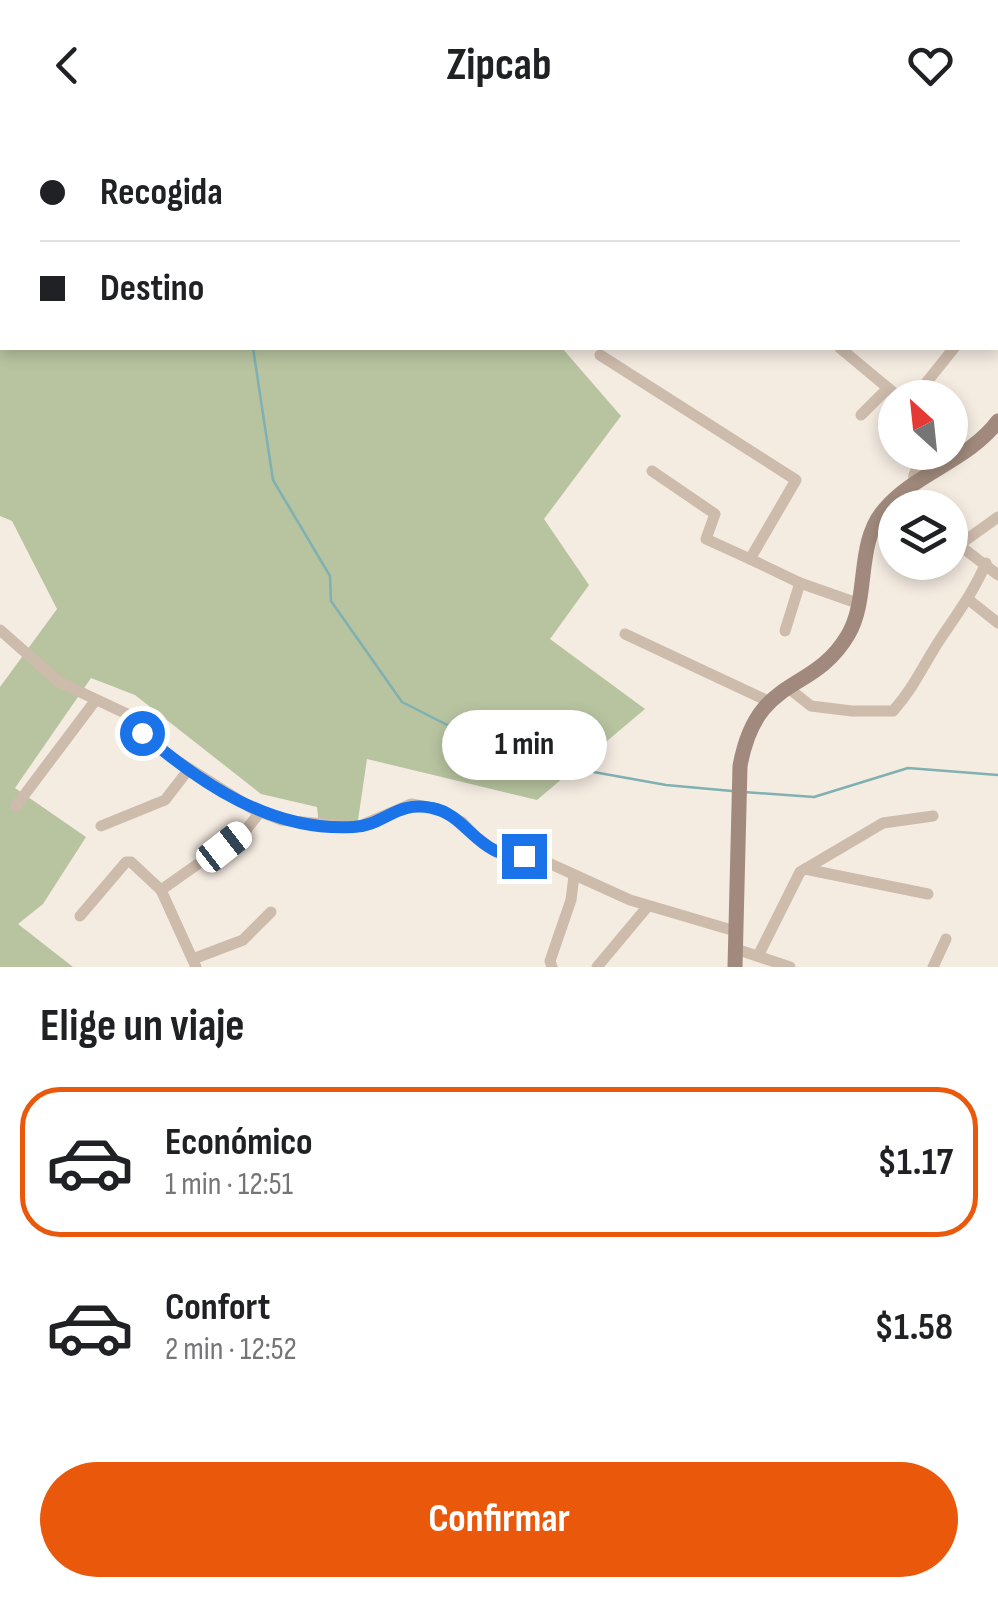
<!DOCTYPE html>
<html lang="es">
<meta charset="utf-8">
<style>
:root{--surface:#fff;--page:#f2f2f2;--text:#202124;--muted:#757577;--line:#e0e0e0;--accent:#ea580c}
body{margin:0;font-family:"Sofia Sans Condensed",sans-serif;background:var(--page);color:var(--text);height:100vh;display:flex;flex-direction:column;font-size:38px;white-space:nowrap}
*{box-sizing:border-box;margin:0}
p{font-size:32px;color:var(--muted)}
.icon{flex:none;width:55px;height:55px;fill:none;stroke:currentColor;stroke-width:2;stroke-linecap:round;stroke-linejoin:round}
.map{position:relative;height:837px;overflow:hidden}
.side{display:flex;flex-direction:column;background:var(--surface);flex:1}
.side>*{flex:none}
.banner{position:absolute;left:0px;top:0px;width:1000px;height:220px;box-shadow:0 5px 15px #0003;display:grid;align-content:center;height:220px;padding:0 40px;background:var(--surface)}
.needle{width:65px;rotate:333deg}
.controls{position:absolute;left:878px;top:250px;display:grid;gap:20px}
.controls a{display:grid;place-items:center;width:90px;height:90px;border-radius:50%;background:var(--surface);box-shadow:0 5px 15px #0003;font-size:50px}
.end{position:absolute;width:45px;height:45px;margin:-22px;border:12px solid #1a73e8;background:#fff;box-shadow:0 0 0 5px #fff}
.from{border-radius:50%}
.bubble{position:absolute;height:70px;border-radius:35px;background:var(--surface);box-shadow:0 5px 15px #0003;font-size:32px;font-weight:700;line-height:70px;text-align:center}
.car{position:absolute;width:30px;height:60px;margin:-30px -15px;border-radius:12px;box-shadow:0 0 8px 2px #0007;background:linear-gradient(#fff 24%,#345 0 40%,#fff 0 76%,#345 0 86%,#fff 0)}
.banner b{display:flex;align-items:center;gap:35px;height:95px;font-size:38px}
.banner b+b{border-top:2px solid var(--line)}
.banner i{width:25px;height:25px;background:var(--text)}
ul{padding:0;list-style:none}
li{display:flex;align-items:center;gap:30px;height:150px;margin:0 20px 15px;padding:0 20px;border:5px solid transparent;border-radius:40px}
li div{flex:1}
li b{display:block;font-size:38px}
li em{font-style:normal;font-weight:700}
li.active{border-color:var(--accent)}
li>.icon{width:90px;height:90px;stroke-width:1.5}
h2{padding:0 40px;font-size:45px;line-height:120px}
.action{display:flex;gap:20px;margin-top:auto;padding:20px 40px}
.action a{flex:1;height:115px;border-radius:60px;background:var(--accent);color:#fff;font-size:40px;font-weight:700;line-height:115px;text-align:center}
header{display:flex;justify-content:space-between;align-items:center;height:130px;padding:0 40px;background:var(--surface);font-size:45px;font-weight:700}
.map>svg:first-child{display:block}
</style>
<header><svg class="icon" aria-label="back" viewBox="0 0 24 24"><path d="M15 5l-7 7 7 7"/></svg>Zipcab<svg class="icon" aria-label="heart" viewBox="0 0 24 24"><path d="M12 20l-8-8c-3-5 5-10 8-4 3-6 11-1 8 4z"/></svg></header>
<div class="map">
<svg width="998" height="837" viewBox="0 0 998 837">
<rect width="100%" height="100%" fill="#f4ebe1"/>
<!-- green -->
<polygon fill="#b8c4a0" points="0,0 570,0 2,2 2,218 562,218 621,286 544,389 589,455 550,509 645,579 537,670 367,629 357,697 319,696 317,677 261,664 135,565 91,548 15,658 86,707 43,774 18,794 73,837 0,837 0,557 57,479 12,391 0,386"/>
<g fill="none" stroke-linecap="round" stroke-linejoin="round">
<!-- stream -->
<g stroke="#7fb0b2" stroke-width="2.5">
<polyline points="184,0 185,2"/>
<polyline points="253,218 273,350 330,446 331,471 402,572 510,627 666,655 732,661"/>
<polyline points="744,662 814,667 908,638 998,645"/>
</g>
<!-- minor -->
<g stroke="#cdbbac" stroke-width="11">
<polyline points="727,0 728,2"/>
<polyline points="828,2 830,0"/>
<polyline points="998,100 998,101"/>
<polyline points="840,218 888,258"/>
<polyline points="600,225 796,350 750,429 800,453 857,473"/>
<polyline points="914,268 954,218"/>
<polyline points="861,285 888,258 900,268"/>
<polyline points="652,341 715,384 706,409 750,429"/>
<polyline points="913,357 914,345 924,322"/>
<polyline points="874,392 895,399"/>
<polyline points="950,413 959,415 998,387"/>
<polyline points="959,415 998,445"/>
<polyline points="969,470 998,493"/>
<polyline points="0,500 59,552 127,584 168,625 253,679 281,690 357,697 411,674 438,679 462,692 476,707 496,722 542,730 630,770 735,801"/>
<polyline points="785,501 800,453"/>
<polyline points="625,504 768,571"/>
<path d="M787 557 811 576 852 581H893C916 555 923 535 941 508 958 483 974 461 986 433"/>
<polyline points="16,676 95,571"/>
<polyline points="101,696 165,670 189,639"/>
<polyline points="805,739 928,764"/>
<polyline points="80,786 126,732 131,732 161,760"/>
<polyline points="736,819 790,837"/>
<polyline points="759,824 800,742 883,693 933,686"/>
<polyline points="193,829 243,810 271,782"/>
<polyline points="196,837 161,760 246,700 260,682"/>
<polyline points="552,837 550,831 571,770 574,746"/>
<polyline points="597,837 648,776"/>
<polyline points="933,837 946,809"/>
</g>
<!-- secondary -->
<path stroke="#a18a7d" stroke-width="15" d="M735 837 740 636C757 543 812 566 848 505 870 468 855 414 884 380 915 343 968 331 998 291"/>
</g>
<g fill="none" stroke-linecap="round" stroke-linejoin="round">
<!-- route -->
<path stroke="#1a73e8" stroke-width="12" d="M142 603C201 654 272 702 353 697 384 696 396 670 432 678 459 683 471 709 494 720 502 725 514 725 524 726"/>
</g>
</svg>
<div class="controls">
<a><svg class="needle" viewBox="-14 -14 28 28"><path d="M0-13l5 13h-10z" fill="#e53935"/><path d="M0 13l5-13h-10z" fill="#757577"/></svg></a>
<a><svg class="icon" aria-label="layers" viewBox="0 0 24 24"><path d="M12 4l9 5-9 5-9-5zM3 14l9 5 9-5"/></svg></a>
</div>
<i class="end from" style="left:142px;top:603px"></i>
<i class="end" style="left:524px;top:726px"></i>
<div class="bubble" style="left:442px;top:580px;width:165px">1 min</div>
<i class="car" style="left:224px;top:717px;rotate:52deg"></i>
<div class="banner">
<b><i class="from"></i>Recogida</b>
<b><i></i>Destino</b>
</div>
</div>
<section class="side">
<h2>Elige un viaje</h2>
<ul>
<li class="active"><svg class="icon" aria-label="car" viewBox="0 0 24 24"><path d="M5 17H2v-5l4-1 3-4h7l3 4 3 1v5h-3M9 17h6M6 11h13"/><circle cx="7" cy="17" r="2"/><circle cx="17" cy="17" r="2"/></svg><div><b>Económico</b><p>1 min · 12:51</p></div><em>$1.17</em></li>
<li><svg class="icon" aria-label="car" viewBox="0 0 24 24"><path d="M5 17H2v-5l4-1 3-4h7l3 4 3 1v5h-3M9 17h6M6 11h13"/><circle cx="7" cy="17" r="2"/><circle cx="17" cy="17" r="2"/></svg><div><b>Confort</b><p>2 min · 12:52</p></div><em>$1.58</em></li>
</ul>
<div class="action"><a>Confirmar</a></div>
</section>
